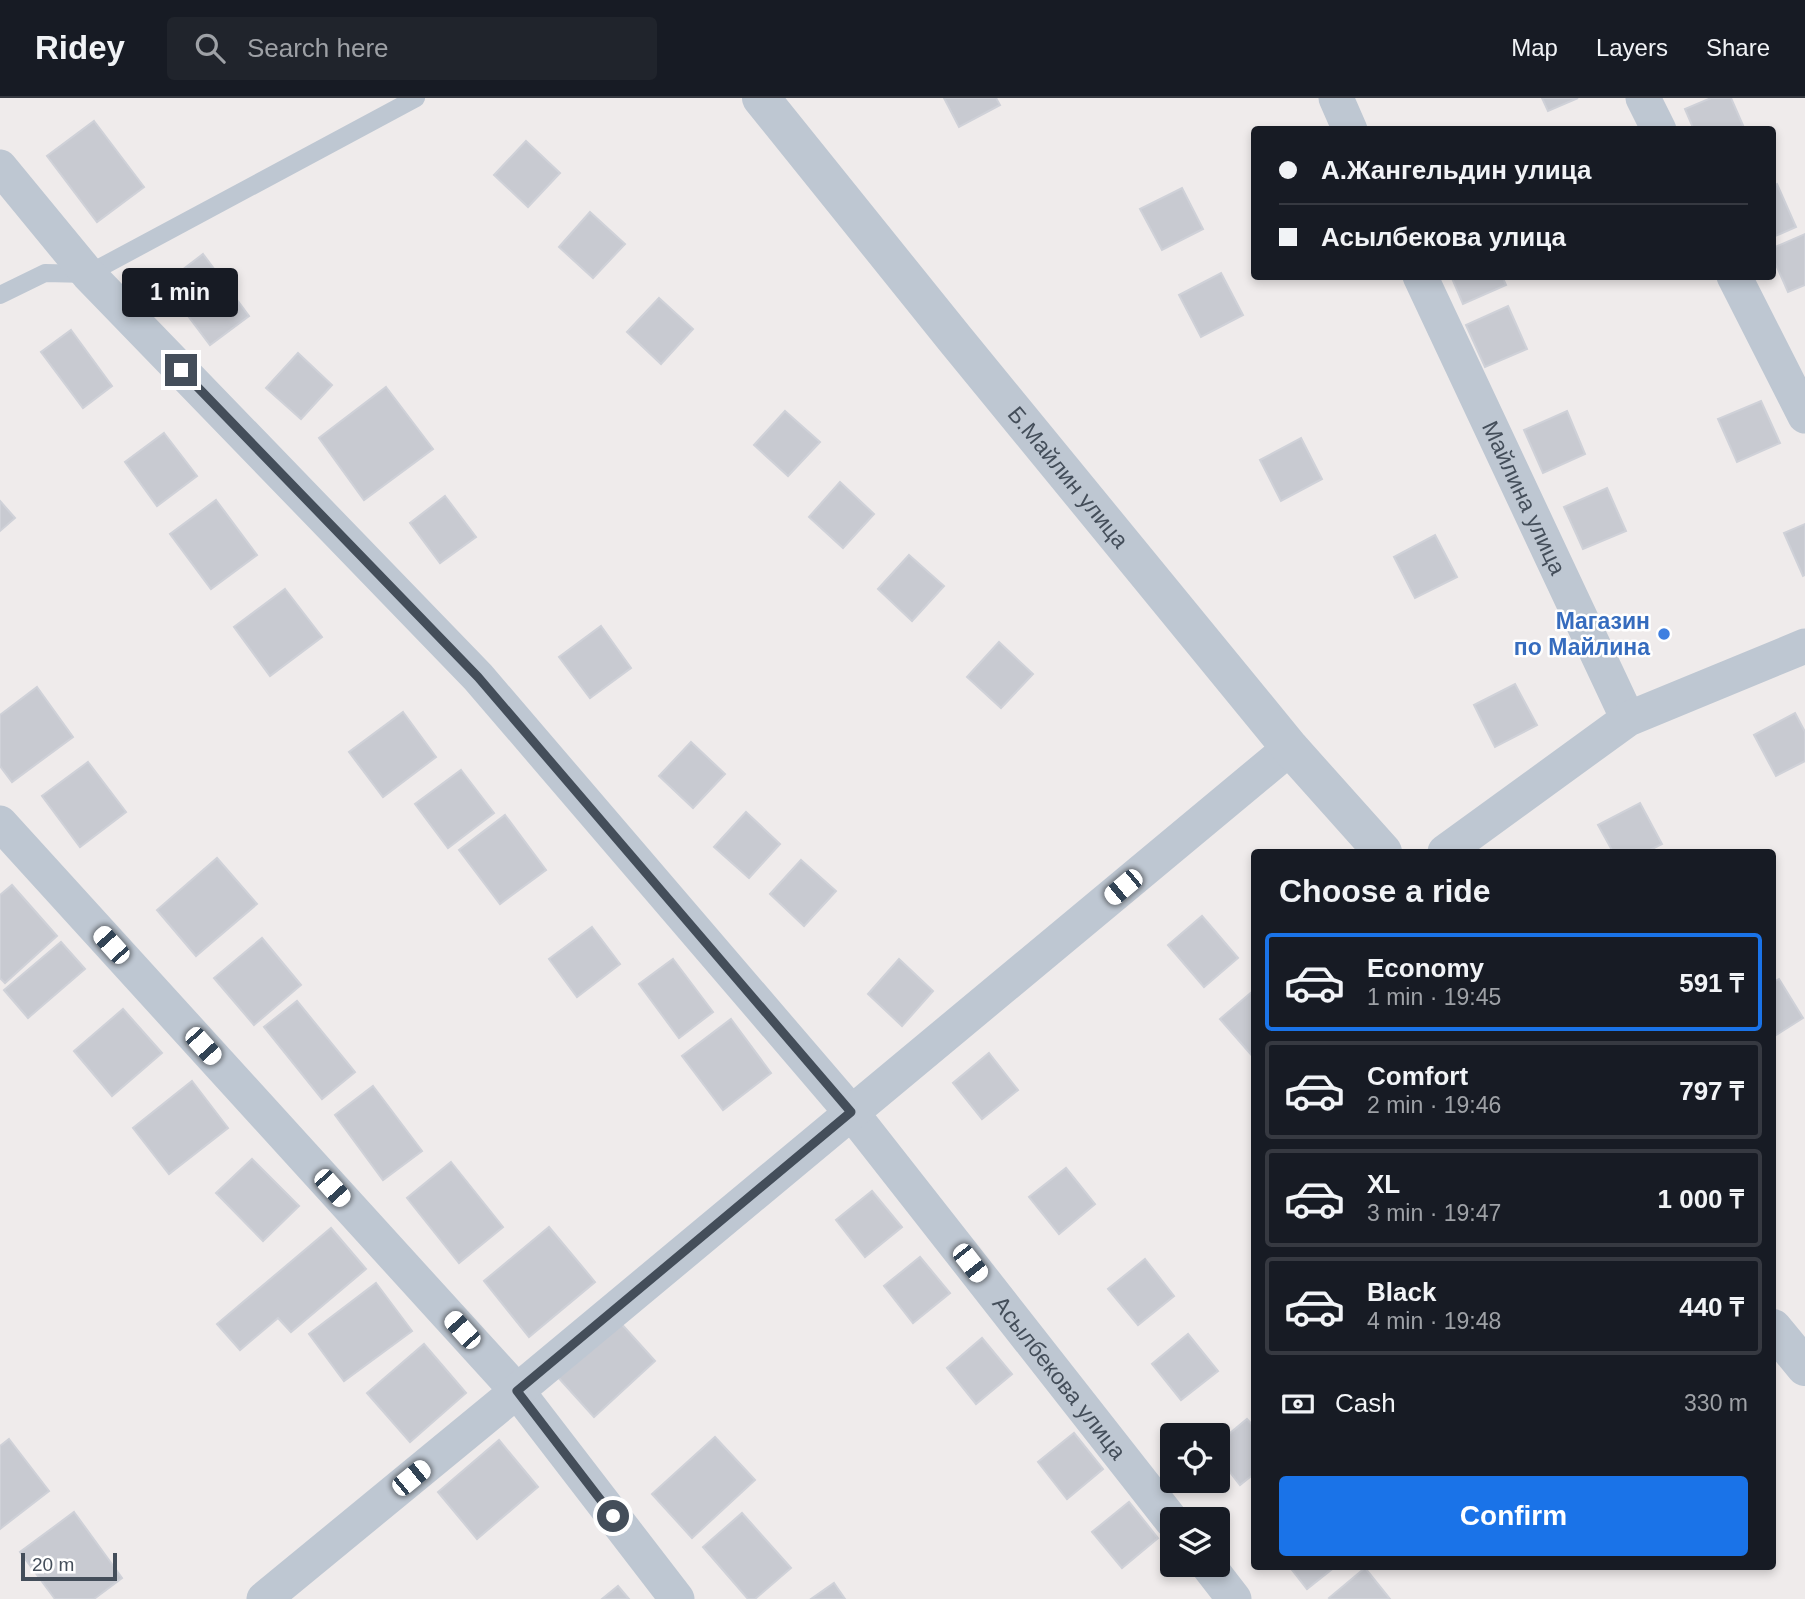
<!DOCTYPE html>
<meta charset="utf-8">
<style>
:root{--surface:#171b24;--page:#20242c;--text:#f1f3f6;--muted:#9ea1a6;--line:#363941;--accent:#1a73e8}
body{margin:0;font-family:Arial,sans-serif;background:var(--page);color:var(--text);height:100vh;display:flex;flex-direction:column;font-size:26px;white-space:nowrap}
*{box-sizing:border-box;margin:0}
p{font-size:23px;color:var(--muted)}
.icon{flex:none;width:38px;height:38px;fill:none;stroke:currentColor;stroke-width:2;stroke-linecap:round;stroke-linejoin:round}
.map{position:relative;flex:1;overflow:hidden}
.drawer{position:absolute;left:1251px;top:751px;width:525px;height:721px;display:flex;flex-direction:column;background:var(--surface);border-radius:7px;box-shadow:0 4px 10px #0003}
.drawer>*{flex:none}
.guide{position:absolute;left:1251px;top:28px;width:525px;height:154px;border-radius:7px;box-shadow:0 4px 10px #0003;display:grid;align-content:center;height:154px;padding:0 28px;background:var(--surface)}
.controls{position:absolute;left:1160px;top:1325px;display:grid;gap:14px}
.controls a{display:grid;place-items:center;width:70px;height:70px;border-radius:7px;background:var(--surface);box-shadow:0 4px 10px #0003;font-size:35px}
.scale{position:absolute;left:21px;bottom:18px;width:96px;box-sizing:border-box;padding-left:7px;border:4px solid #444e5a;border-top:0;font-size:19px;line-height:24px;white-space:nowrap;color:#444e5a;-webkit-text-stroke:5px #fff;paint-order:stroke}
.end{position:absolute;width:32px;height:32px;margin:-16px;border:9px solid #444e5a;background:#fff;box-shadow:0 0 0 4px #fff}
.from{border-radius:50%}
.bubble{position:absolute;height:49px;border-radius:7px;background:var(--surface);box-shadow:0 4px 10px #0003;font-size:23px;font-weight:700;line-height:49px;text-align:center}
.car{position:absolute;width:21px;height:42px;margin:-21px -10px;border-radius:9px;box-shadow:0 0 5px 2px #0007;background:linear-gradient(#fff 24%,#345 0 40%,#fff 0 76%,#345 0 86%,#fff 0)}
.guide b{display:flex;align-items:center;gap:24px;height:66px;font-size:26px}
.guide b+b{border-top:2px solid var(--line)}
.guide i{width:18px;height:18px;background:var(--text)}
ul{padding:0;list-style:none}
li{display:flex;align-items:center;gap:21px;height:98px;margin:0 14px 10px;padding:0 14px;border:4px solid var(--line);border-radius:7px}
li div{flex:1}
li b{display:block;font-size:26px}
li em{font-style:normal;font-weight:700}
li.current{border-color:var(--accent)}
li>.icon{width:63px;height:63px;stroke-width:1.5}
h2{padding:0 28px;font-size:32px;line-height:84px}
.pay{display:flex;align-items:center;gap:18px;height:77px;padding:0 28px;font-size:26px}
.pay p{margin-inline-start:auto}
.action{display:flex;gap:14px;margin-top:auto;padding:14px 28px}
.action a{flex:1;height:80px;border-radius:7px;background:var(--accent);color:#fff;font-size:28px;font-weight:700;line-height:80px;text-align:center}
header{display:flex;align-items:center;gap:42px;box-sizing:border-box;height:98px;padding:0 35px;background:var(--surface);border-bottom:2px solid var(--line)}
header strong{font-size:33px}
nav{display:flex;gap:38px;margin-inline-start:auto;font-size:24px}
.search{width:490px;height:63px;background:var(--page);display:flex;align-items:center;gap:18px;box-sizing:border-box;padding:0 24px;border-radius:7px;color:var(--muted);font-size:26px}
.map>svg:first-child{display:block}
</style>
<header>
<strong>Ridey</strong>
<div class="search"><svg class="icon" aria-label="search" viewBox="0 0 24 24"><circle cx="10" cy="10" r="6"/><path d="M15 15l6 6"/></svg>Search here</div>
<nav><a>Map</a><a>Layers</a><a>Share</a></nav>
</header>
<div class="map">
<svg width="1805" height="1501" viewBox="0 0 1805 1501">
<rect width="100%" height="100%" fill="#efebeb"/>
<!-- building -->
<g fill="#c8cad1" stroke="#cfd1d8" stroke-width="2">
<polygon points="944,0 996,0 1000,7 959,29"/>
<polygon points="1542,0 1578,0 1548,13"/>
<polygon points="1711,0 1731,0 1745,32 1694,32 1685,11"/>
<polygon points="94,23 144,89 97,124 47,58"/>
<polygon points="526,43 560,75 528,109 494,77"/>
<polygon points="1777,86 1796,129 1773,139 1773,88"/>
<polygon points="1182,90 1203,131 1162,152 1140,111"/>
<polygon points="590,114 625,146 593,180 559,149"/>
<polygon points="1805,136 1805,187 1788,194 1773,160 1773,150"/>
<polygon points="203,156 249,218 210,247 164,186"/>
<polygon points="1221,175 1243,217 1201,239 1179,197"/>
<polygon points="1451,178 1502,178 1506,187 1463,206"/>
<polygon points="659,200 693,231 661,266 627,234"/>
<polygon points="1508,208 1527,251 1485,269 1466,227"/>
<polygon points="71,232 112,288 83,310 41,254"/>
<polygon points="298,255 332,287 301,321 266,290"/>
<polygon points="386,289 433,351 364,402 319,340"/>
<polygon points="1761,303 1780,345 1737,364 1718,321"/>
<polygon points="785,313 820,344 788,378 754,347"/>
<polygon points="1567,313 1585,356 1543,375 1524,332"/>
<polygon points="164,335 197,378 157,408 125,364"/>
<polygon points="1301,340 1322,381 1281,403 1260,362"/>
<polygon points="840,384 874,416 843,450 809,419"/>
<polygon points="1607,390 1626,433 1583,451 1564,409"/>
<polygon points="445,398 476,439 440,465 410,425"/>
<polygon points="216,402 257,457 211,491 170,436"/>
<polygon points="0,403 15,420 0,433"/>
<polygon points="1805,426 1805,477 1803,478 1784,435"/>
<polygon points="1435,437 1457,479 1415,500 1394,459"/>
<polygon points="909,457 944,488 912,523 878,491"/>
<polygon points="285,491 322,539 270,578 234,529"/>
<polygon points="601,528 631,570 590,600 559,559"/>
<polygon points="999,544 1033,576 1001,610 967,579"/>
<polygon points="1515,586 1537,627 1495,649 1474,607"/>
<polygon points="37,589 73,639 12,684 0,668 0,617"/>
<polygon points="403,614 436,659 383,699 349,654"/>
<polygon points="1795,615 1805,634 1805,663 1776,678 1754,637"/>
<polygon points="691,644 725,676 693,710 659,678"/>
<polygon points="88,664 126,714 80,749 42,698"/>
<polygon points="461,672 494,715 448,750 415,706"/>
<polygon points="1640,705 1662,746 1646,754 1613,754 1598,727"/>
<polygon points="746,714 780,746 749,780 714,749"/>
<polygon points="505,717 546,772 500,806 459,752"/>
<polygon points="217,760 257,806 196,858 157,812"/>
<polygon points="801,762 836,793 804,828 770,796"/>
<polygon points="12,787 57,838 5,885 0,880 0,797"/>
<polygon points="1202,818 1238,860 1204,889 1168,847"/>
<polygon points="592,829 620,866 577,899 549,861"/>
<polygon points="262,840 301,887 254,927 214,880"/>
<polygon points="61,844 85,871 28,920 4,892"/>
<polygon points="673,861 713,914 679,940 639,886"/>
<polygon points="899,861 933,893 902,928 868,896"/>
<polygon points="1779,881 1803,920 1773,939 1773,884"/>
<polygon points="1254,892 1255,893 1255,961 1220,921"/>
<polygon points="297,903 355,974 322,1001 264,929"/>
<polygon points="123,911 162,955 112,998 74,953"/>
<polygon points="731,921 771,975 723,1012 682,958"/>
<polygon points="989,955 1018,992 982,1021 953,985"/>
<polygon points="192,983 228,1030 169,1076 133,1030"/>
<polygon points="373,988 422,1053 383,1082 335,1017"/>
<polygon points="252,1061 299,1108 263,1143 216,1095"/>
<polygon points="451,1064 503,1129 459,1165 407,1100"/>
<polygon points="1066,1070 1095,1106 1059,1136 1029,1099"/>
<polygon points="872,1093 902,1129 865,1159 836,1122"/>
<polygon points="549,1129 595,1184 529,1239 484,1183"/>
<polygon points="331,1130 366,1171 291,1234 278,1220 240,1252 217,1226"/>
<polygon points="920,1159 950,1195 913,1225 884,1188"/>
<polygon points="1145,1161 1174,1198 1138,1227 1108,1191"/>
<polygon points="376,1185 412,1233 344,1283 309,1236"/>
<polygon points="617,1221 655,1263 594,1319 556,1277"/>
<polygon points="1188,1236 1218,1273 1181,1302 1152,1266"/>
<polygon points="982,1240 1012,1276 976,1306 947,1270"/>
<polygon points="424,1246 466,1295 410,1344 367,1295"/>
<polygon points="1247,1321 1255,1330 1255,1375 1240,1387 1218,1359 1218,1345"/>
<polygon points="1074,1335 1103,1371 1067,1401 1038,1364"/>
<polygon points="715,1339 755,1382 692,1440 652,1396"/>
<polygon points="9,1341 49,1393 0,1431 0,1348"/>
<polygon points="499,1342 538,1389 477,1441 438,1394"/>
<polygon points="1129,1404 1158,1440 1122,1470 1092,1434"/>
<polygon points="74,1414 122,1480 94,1501 55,1501 20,1454"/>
<polygon points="742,1415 791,1470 755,1501 748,1501 703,1449"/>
<polygon points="1289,1468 1336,1468 1307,1491"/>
<polygon points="1365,1470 1390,1501 1330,1501 1329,1500"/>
<polygon points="834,1485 845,1501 811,1501"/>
<polygon points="618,1488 629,1501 602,1501"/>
</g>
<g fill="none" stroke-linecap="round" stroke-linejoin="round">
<!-- service -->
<polyline stroke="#bec7d2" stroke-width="18" points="0,197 45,175 88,176 416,0"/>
<!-- minor -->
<g stroke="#bec7d2" stroke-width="35">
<polyline points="1336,0 1350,32"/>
<polyline points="1643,0 1659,32"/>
<path id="s1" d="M0 69 88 176 478 579 851 1014 1172 1423"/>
<path id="s2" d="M1420 178 1628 621"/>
<polyline points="1734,178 1805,318"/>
<polyline points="0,725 517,1293 677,1501"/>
<polyline points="1445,754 1628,621 1805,548"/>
<polyline points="1207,1466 1234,1501"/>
<polyline points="264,1501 517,1293 1290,650"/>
</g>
<!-- tertiary -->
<g stroke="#bec7d2" stroke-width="38">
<path id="s3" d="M761 0 955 241 1290 650 1383 754"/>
<polyline points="1773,1230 1805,1269"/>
</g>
</g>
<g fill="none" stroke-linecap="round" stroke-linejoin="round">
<!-- route -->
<polyline stroke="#444e5a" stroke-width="9" points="181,272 478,579 851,1014 517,1293 613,1418"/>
</g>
<!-- markers -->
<circle fill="#3f7fe0" stroke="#fff" stroke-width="2.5" cx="1664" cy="536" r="7"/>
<g text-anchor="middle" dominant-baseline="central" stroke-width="5" stroke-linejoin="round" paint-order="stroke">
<!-- street labels -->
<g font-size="23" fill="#444e5a" stroke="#fff">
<text stroke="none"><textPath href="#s3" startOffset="488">Б.Майлин улица</textPath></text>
<text stroke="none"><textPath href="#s2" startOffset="245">Майлина улица</textPath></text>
<text stroke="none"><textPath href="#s1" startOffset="1610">Асылбекова улица</textPath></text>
</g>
<!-- shop labels -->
<g font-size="23" font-weight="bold" fill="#366cbe" stroke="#fff" text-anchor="end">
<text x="1650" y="523">Магазин<tspan x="1650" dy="26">по Майлина</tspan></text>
</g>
</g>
</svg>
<div class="controls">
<a><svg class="icon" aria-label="locate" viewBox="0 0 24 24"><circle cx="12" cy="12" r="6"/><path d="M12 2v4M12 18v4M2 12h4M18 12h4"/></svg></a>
<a><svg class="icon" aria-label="layers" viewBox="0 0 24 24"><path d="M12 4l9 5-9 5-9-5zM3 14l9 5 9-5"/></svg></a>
</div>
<div class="scale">20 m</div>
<i class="end from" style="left:613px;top:1418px"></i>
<i class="end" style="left:181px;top:272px"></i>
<div class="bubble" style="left:122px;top:170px;width:116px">1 min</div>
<i class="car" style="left:1123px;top:789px;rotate:230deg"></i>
<i class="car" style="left:111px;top:847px;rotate:318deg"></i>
<i class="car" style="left:203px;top:948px;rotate:138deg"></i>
<i class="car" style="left:332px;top:1090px;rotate:138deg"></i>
<i class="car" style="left:970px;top:1165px;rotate:142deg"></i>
<i class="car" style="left:462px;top:1232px;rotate:318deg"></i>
<i class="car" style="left:411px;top:1380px;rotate:51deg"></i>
<div class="guide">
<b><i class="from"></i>А.Жангельдин улица</b>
<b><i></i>Асылбекова улица</b>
</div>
<section class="drawer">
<h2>Choose a ride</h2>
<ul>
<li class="current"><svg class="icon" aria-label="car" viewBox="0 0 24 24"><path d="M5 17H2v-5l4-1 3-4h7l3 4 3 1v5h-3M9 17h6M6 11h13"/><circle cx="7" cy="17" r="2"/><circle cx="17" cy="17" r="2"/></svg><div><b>Economy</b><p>1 min · 19:45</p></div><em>591 ₸</em></li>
<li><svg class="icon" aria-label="car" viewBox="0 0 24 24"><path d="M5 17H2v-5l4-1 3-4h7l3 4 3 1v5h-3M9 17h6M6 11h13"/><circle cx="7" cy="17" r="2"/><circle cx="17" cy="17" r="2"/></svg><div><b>Comfort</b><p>2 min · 19:46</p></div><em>797 ₸</em></li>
<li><svg class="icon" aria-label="car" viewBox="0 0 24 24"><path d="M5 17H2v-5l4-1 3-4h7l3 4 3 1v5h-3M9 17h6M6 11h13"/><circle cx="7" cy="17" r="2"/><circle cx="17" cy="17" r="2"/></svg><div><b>XL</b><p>3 min · 19:47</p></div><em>1 000 ₸</em></li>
<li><svg class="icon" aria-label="car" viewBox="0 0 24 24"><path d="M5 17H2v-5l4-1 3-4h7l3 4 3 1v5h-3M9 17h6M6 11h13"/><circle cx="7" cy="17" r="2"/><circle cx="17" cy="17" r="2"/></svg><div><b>Black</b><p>4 min · 19:48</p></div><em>440 ₸</em></li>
</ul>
<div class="pay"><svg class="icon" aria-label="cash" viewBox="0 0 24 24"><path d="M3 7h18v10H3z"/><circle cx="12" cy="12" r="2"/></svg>Cash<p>330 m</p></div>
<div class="action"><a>Confirm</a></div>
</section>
</div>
